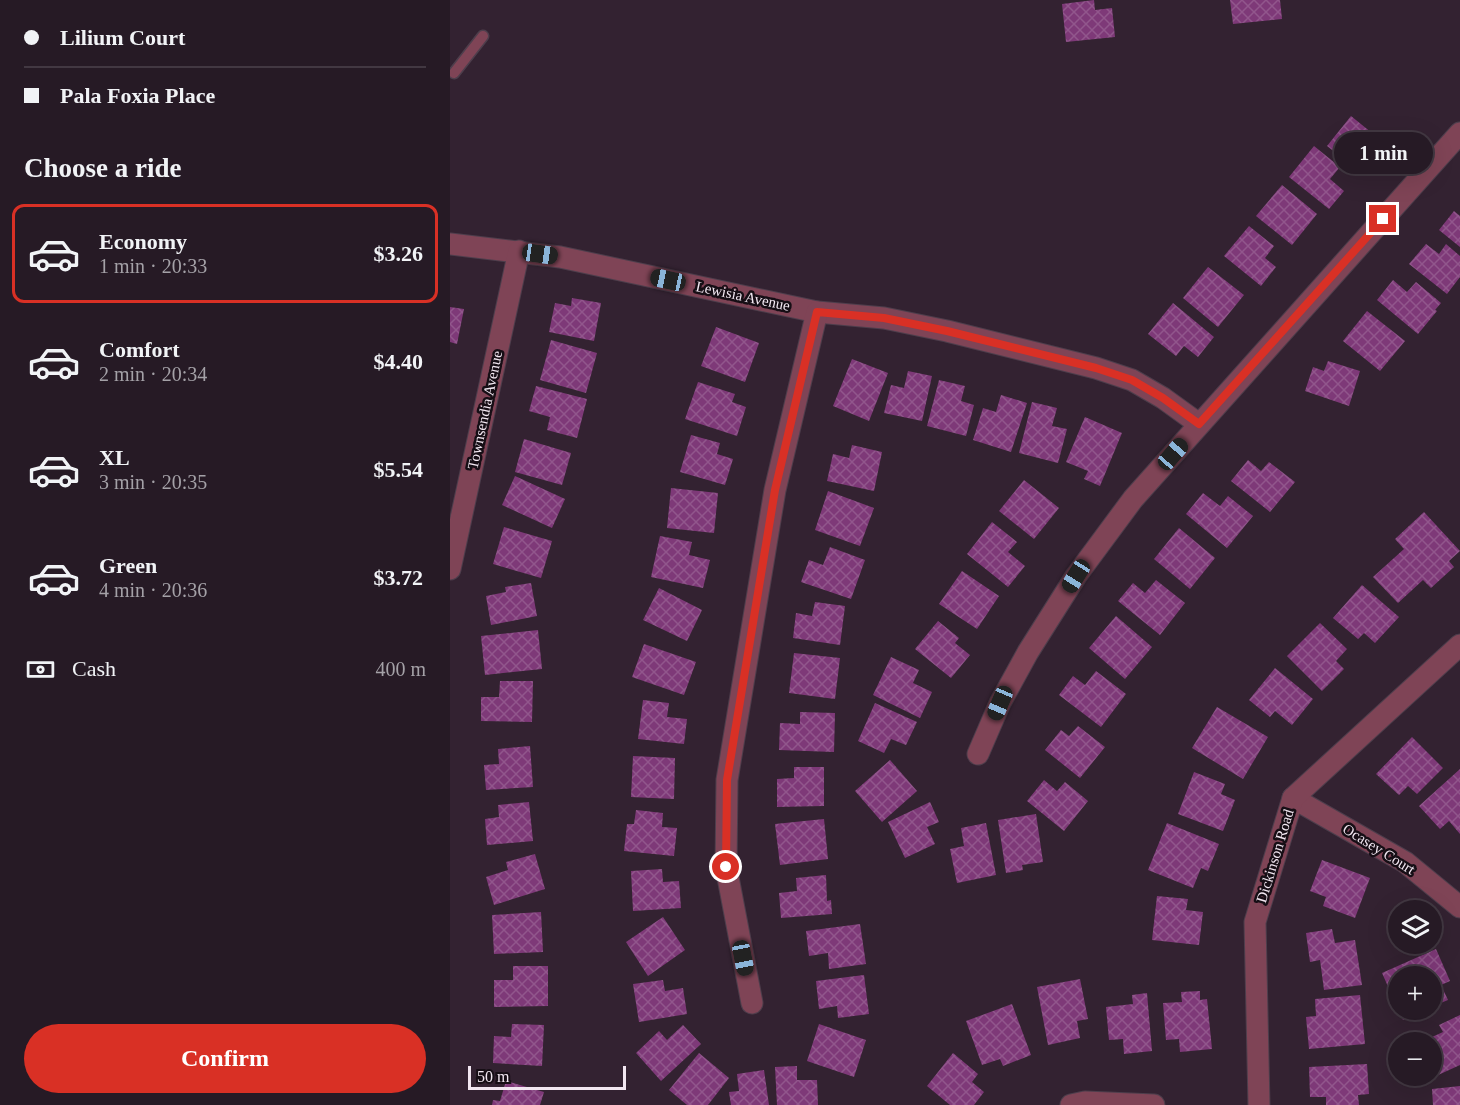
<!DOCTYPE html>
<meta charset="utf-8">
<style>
:root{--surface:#261a25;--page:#322732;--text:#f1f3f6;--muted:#a4a1a7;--line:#423842;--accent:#d93025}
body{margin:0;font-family:Georgia,serif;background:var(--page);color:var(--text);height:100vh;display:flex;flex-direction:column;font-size:22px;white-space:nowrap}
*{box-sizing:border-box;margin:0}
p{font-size:20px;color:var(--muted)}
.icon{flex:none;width:33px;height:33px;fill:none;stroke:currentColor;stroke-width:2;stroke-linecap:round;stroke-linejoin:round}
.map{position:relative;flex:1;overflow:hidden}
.side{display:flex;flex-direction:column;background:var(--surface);width:450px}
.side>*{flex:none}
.guide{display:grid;align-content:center;height:132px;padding:0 24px;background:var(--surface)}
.fabs{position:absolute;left:938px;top:900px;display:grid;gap:12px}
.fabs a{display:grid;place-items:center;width:54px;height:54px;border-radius:50%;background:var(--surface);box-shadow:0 6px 24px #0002,0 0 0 2px var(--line);font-size:30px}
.scale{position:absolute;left:18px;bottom:15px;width:158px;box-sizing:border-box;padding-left:6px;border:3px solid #f2e7f1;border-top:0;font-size:16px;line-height:21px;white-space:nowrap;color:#f2e7f1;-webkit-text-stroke:4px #160e15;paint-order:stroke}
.end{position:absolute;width:27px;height:27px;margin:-14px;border:8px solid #d93025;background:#fff;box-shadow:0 0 0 3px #fff}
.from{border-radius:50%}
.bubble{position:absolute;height:42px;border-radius:21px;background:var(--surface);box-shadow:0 6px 24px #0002,0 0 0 2px var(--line);font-size:20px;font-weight:800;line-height:42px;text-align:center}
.car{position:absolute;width:18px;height:36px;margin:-18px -9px;border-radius:8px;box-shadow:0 0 4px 2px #0007;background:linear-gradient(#222 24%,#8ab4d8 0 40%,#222 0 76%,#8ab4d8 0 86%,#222 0)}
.guide b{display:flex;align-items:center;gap:21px;height:57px;font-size:22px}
.guide b+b{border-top:2px solid var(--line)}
.guide i{width:15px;height:15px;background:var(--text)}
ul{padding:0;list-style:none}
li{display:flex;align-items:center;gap:18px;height:99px;margin:0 12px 9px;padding:0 12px;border:3px solid transparent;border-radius:12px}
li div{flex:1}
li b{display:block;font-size:22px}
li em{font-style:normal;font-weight:800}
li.selected{border-color:var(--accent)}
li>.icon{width:54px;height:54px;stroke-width:1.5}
h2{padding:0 24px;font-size:27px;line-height:72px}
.pay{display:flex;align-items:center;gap:15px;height:66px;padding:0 24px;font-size:22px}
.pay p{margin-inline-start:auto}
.action{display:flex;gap:12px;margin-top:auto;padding:12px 24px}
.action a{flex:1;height:69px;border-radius:36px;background:var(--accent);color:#fff;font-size:24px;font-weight:800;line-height:69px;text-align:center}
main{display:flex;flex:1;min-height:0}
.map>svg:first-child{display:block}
</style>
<main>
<section class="side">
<div class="guide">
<b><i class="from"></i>Lilium Court</b>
<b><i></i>Pala Foxia Place</b>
</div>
<h2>Choose a ride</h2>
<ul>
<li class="selected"><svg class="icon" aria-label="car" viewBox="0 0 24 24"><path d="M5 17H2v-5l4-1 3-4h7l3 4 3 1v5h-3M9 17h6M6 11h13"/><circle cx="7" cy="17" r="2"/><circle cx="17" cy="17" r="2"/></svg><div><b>Economy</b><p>1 min · 20:33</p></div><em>$3.26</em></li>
<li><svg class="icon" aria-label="car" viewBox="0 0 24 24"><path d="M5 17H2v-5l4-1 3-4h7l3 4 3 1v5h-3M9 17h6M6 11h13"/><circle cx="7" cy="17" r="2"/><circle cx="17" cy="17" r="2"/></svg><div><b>Comfort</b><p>2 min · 20:34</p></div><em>$4.40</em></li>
<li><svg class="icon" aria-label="car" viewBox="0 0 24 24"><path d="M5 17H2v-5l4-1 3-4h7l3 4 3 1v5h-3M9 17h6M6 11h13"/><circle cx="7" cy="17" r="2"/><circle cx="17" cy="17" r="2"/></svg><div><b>XL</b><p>3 min · 20:35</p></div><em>$5.54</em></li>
<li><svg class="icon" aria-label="car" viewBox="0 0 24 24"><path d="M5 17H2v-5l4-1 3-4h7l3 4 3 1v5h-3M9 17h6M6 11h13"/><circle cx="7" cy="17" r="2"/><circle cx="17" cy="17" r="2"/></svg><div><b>Green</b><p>4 min · 20:36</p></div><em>$3.72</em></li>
</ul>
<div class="pay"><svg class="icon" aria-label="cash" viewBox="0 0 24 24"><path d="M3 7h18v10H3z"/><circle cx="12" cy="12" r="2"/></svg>Cash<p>400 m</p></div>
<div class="action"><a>Confirm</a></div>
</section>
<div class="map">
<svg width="1010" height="1105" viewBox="0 0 1010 1105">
<defs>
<pattern id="building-cross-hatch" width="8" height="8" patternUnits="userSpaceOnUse" patternTransform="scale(1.5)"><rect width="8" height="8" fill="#7e3978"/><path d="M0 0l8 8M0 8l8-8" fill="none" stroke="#91568c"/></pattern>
</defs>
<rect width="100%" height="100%" fill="#332231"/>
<!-- building -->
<g fill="url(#building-cross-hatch)">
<polygon points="644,0 645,10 662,8 665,37 616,42 612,4"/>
<polygon points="780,0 830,0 832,19 783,24"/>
<polygon points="901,116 922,133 913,144 920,150 905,168 877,146"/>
<polygon points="864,146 890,167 880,179 894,191 879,209 839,177"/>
<polygon points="832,185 867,214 842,245 806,216"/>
<polygon points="1004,211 1010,216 1010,247 989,230"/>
<polygon points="799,226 824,246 815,258 826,267 811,286 774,256"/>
<polygon points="976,244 989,254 996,244 1010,256 1010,277 997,294 959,264"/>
<polygon points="758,267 794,295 768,327 733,298"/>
<polygon points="943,280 957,292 966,282 991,303 985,310 987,311 968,334 927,300"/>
<polygon points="122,298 151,303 144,341 99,332 105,303 121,306"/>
<polygon points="723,303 764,337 748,357 734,346 726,356 698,334"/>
<polygon points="0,307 14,309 7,344 0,342"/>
<polygon points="917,311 955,341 930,371 893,341"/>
<polygon points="266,327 309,343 295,382 251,366"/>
<polygon points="101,340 147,353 136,393 90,380"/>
<polygon points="402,359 438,373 419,421 383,406"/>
<polygon points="878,361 910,371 899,406 855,391 863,367 874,371"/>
<polygon points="458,371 482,376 472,421 434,413 441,385 454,388"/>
<polygon points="489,380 515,386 511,401 524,405 516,436 477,426"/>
<polygon points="248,382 285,394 282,402 296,407 287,436 235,419"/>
<polygon points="86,386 137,399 127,438 97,430 100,417 79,411"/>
<polygon points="551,395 577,403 561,452 523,440 533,408 546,412"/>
<polygon points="582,402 607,408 602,426 617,429 608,463 569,453"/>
<polygon points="635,417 672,433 650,486 634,479 638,471 616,462"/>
<polygon points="241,435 270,443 267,454 283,459 275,485 230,472"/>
<polygon points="74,439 121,453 112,485 65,472"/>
<polygon points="402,445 432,452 424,491 377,481 383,454 399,458"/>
<polygon points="798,460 811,471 819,462 845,482 820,512 781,481"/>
<polygon points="65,476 115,499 102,528 52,505"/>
<polygon points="574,480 609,508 584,539 549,511"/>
<polygon points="221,488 268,493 264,533 217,528"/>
<polygon points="378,491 424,508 410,546 365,530"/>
<polygon points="753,493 770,506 778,496 803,516 777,548 736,514"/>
<polygon points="974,512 1010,551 999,561 1004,567 981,588 973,580 948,603 923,577 954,549 945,539"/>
<polygon points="542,522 567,542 558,552 575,566 558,587 517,554"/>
<polygon points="54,527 102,541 91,578 43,564"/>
<polygon points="729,528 765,558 740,589 704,559"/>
<polygon points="210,536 242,542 239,555 260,560 253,588 201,577"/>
<polygon points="380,547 415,560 401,599 351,582 359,560 373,565"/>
<polygon points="512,571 549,596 527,629 489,604"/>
<polygon points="706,580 735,603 710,635 668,601 683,583 695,593"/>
<polygon points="81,583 87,616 41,625 36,596 56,592 55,587"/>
<polygon points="912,585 949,617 925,643 914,633 908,639 883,618"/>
<polygon points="209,588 252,610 237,641 193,620"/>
<polygon points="365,602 395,606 390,645 343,638 346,613 362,616"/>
<polygon points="666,616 702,647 675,679 639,648"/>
<polygon points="488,621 509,638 505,643 520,655 501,678 465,649"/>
<polygon points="870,623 897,649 886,661 894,669 872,691 837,656"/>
<polygon points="88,630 92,669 35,675 31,636"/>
<polygon points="194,644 246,662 234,695 182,677"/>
<polygon points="344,653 390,658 385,699 339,693"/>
<polygon points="441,657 469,670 463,683 482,692 470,718 423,695"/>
<polygon points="825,668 863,699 842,725 825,711 820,717 799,700"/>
<polygon points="646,671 676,694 651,727 609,695 623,676 635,685"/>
<polygon points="50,681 83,681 82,722 31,721 31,697 49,697"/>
<polygon points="193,700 219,703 217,717 237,719 234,744 188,739"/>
<polygon points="425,703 467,722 456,745 441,739 434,753 408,741"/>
<polygon points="767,707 818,737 793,779 742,748"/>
<polygon points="350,712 385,713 384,752 329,750 330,723 350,724"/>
<polygon points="628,726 655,747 630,778 595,750 611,730 619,736"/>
<polygon points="962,737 993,768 967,794 958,786 949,795 926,774"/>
<polygon points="80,746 83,787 36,790 34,765 49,764 48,749"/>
<polygon points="183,756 225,758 224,799 181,797"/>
<polygon points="440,760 467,791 432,822 405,791"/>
<polygon points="344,767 374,767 374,806 327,807 327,779 344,778"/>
<polygon points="1010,769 1010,834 999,821 990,829 969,806"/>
<polygon points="744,772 775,784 771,794 785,800 773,831 728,814"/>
<polygon points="594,780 607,791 615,782 638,801 614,831 577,801"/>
<polygon points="79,802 83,841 37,845 35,819 49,817 48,805"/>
<polygon points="480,802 489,822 477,827 485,844 455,858 438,822"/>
<polygon points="186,810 213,813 212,827 227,828 224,856 174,851 177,824 184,824"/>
<polygon points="586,814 593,862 572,865 573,870 556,873 548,820"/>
<polygon points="374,819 378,859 330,865 325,824"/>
<polygon points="536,823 546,875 507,883 500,849 514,846 511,828"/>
<polygon points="717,823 769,844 758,871 751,868 743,888 698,870"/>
<polygon points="85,854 95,889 44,905 36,877 58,870 56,862"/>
<polygon points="872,860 920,878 905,918 873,906 876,897 860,891"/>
<polygon points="212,869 213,882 229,881 231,908 183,911 181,871"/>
<polygon points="376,875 377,901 381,900 382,914 331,918 329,893 347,891 346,878"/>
<polygon points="707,896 738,899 736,910 753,912 749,945 702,940"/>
<polygon points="91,912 93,952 44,954 42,915"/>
<polygon points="213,917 235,950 198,976 176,942"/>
<polygon points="410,924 416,964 379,969 378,953 359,956 356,931"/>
<polygon points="882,929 885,943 905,940 912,985 874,990 870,960 860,962 856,933"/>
<polygon points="986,949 1000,981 991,985 998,1000 981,1007 981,976 948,976 948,1009 932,973"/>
<polygon points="63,966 98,966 98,1006 44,1007 44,980 63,980"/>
<polygon points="414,975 419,1014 388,1018 387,1006 369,1009 366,981"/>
<polygon points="630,979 638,1019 627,1021 630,1038 598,1045 587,987"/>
<polygon points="213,980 215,991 233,988 237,1014 189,1022 183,984"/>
<polygon points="750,991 750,1000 757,999 762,1049 730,1052 729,1039 716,1040 713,1003 732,1002 731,992"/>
<polygon points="697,993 702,1051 674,1054 673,1039 659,1040 656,1007 683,1004 682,995"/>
<polygon points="910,995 915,1044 859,1049 856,1017 866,1016 865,999"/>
<polygon points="562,1004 581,1055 553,1066 550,1059 532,1065 516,1021"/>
<polygon points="948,1010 976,1010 953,1020"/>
<polygon points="1010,1015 1010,1065 986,1076 981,1065 981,1042 971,1042 993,1032 989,1025"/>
<polygon points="62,1024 94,1025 92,1066 43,1063 44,1036 61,1037"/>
<polygon points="369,1024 416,1040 404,1077 357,1061"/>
<polygon points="233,1025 251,1044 211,1081 186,1053 209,1031 217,1040"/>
<polygon points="249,1053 279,1078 258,1105 237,1105 219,1090"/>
<polygon points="503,1053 528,1074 522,1082 534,1092 524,1105 500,1105 477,1086"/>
<polygon points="917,1064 919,1094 908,1095 909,1105 876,1105 876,1097 860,1097 859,1067"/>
<polygon points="347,1066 347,1080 367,1080 368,1105 327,1105 325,1067"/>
<polygon points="314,1070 319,1105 281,1105 279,1092 289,1091 287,1074"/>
<polygon points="56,1081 94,1092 90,1105 42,1105 43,1100 50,1101"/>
<polygon points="1010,1086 1010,1105 983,1105 982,1089"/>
</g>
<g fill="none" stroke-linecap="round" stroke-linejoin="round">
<!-- service casing -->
<g stroke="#4e3e4c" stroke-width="13">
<polyline id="service" points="4,73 33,36"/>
</g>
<!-- minor casing -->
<g stroke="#4e3e4c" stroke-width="23">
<g id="minor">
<polyline points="0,244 110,257 367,312 434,318 497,331 646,368 682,380 713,398 749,424"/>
<polyline points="0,569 69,251"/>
<polyline points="528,754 550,703 578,652 626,576 683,499 1010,133"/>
<polyline points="843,798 955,862 1010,907"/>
<polyline points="302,1003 276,867 277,780 325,490 367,312"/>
<polyline points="621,1105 635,1102 704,1105"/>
<polyline points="809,1105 805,922 843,798 1010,645"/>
</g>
</g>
<!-- service -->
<use href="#service" stroke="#7f4456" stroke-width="10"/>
<!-- minor -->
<use href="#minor" stroke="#7f4456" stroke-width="21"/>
</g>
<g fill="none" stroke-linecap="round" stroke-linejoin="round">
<!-- route -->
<polyline stroke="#d93025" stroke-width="8" points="276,867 277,780 325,490 367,312 434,318 497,331 646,368 682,380 713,398 749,424 933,219"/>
</g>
<g text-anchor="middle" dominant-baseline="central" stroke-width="5" stroke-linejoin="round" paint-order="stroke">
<!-- street labels -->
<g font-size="15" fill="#f2e7f1" stroke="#160e15">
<text transform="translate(293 296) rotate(12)">Lewisia Avenue</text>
<text transform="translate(35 410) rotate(-78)">Townsendia Avenue</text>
<text transform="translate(929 849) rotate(32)">Ocasey Court</text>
<text transform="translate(825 856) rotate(-73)">Dickinson Road</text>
</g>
</g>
</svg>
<div class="fabs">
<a><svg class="icon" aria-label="layers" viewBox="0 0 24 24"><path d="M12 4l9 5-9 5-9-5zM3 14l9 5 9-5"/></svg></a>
<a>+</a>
<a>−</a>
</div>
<div class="scale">50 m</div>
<i class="end from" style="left:276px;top:867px"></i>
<i class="end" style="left:933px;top:219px"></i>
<div class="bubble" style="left:884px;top:132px;width:99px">1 min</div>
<i class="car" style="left:90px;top:254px;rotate:98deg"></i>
<i class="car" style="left:218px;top:280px;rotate:282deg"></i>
<i class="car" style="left:723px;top:454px;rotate:41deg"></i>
<i class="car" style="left:626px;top:576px;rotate:212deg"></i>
<i class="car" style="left:550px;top:703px;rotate:203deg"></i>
<i class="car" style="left:293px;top:958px;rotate:169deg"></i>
</div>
</main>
